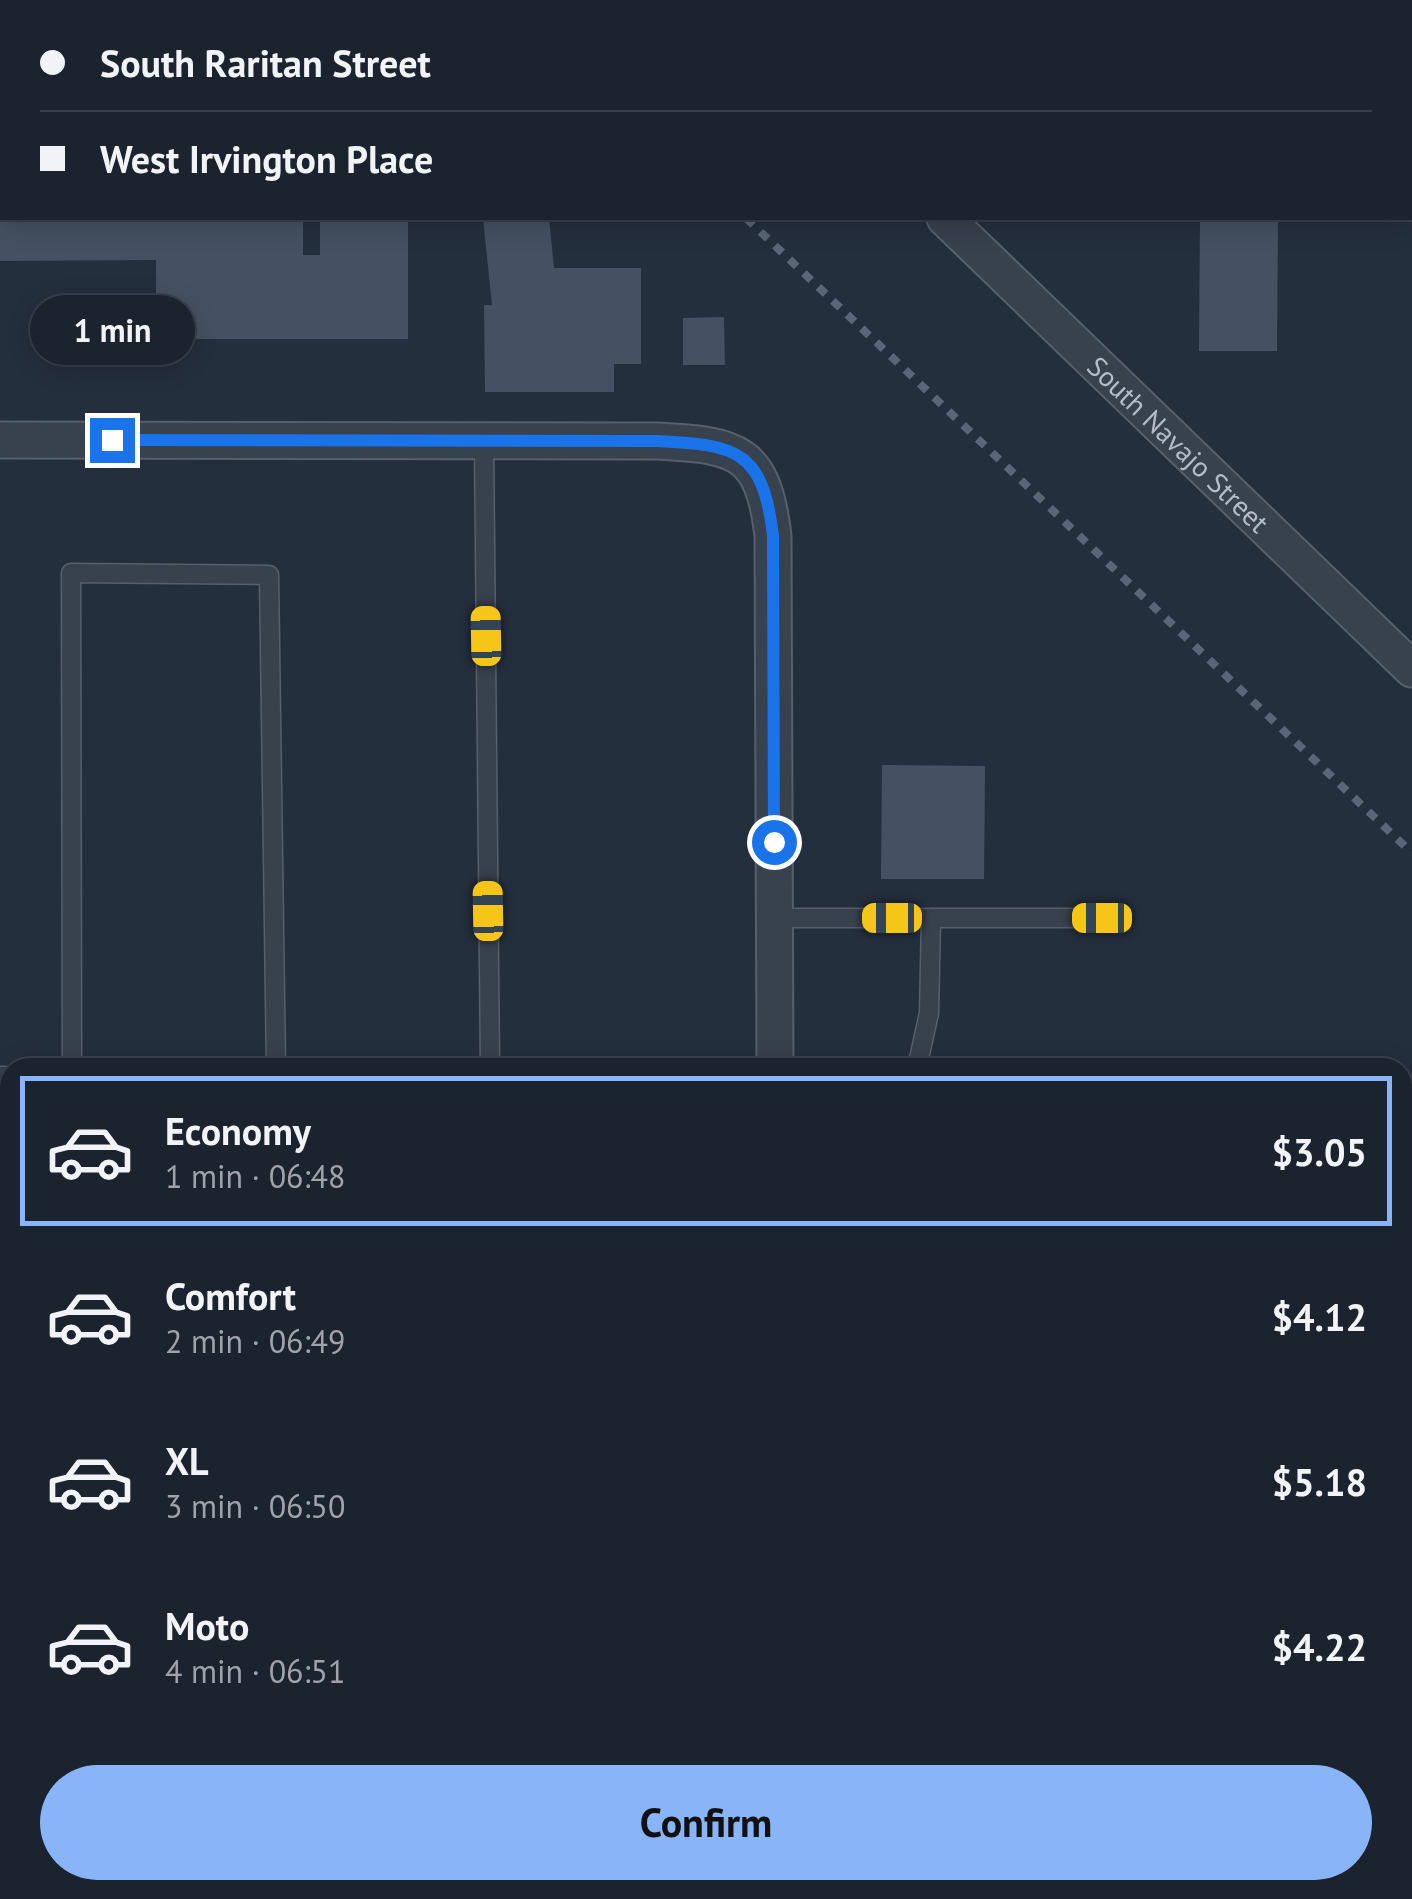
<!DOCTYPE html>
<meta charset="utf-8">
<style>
:root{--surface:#1b232e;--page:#282f3a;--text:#f1f3f6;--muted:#a0a4aa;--line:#39404a;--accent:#8ab4f8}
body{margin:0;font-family:"PT Sans",sans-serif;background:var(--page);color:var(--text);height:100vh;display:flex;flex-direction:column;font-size:38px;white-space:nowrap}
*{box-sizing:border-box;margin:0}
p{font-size:32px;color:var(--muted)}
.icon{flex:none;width:55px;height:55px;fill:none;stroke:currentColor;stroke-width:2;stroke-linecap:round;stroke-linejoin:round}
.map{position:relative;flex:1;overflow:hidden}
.drawer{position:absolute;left:0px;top:1058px;width:1412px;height:842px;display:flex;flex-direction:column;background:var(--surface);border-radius:30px 30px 0 0;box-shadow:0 5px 25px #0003,0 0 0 2px var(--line)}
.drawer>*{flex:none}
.top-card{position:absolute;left:0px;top:0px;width:1412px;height:220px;box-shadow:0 5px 25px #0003,0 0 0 2px var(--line);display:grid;align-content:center;height:220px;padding:0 40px;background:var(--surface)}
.end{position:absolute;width:45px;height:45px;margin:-22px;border:12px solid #1a73e8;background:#fff;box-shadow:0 0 0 5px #fff}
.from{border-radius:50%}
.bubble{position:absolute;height:70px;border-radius:35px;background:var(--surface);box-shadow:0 5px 25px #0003,0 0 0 2px var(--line);font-size:32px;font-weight:600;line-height:70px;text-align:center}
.car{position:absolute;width:30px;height:60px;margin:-30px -15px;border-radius:12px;box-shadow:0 0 8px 2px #0007;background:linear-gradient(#f5c518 24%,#345 0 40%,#f5c518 0 76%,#345 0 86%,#f5c518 0)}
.top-card b{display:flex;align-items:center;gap:35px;height:95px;font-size:38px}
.top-card b+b{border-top:2px solid var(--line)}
.top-card i{width:25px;height:25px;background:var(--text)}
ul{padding:18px 0 0;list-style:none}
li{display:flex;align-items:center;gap:30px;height:150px;margin:0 20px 15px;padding:0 20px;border:5px solid transparent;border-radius:0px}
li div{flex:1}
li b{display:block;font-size:38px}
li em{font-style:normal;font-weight:600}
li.selected{border-color:var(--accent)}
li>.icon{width:90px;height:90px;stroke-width:1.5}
.action{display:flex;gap:20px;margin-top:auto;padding:20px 40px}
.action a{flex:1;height:115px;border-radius:60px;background:var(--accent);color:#111;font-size:40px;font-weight:600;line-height:115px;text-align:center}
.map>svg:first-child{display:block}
</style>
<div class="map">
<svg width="1412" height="1899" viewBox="0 0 1412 1899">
<rect width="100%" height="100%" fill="#242f3e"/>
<!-- building -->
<g fill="#455162">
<polygon points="0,218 303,218 303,255 320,255 320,218 408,218 408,339 156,339 156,260 0,261"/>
<polygon points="483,218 549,218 554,268 641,268 641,364 614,364 614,392 485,392 484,305 492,305"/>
<polygon points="1200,218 1278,218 1277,351 1199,351"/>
<polygon points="724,317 725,365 683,365 683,318"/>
<polygon points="882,765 985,766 984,879 881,879"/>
<rect x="1402" y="1223" width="10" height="133"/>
<rect x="1402" y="1544" width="10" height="253"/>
<rect x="0" y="1718" width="10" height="164"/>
</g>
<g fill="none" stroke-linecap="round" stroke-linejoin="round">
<!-- service casing -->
<g stroke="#565f6c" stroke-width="21">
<g id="service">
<polyline points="816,2 816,0"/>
<polyline points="484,441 490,1068"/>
<polyline points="775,918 1102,918"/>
<polyline points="72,1068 71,573 269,575 276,1068"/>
<polyline points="917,1068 929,1013 931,918"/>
<polyline points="0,1076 10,1076"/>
<polyline points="1402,1148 1412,1148"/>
<polyline points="0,1335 10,1335"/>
<polyline points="1402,1486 1412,1486"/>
<polyline points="0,1642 10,1641"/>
<polyline points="1130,1890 1130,1899"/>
<polyline points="1311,1899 1311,1890"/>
</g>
</g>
<!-- minor casing -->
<g stroke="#565f6c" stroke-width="39">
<g id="minor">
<polyline points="718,0 720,2"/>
<path id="s1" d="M945 218 1412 669"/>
<path d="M0 440 657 441C737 445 763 450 773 536L775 1068"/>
<polyline points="768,1899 768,1890"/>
</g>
</g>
<!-- service -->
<use href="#service" stroke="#38414e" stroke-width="18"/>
<!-- minor -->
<use href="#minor" stroke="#38414e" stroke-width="35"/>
<!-- rail -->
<g stroke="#5a6575" stroke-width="8" stroke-dasharray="10 10" stroke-linecap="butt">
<polyline points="515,0 517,2"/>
<polyline points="746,218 1412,853"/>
</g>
</g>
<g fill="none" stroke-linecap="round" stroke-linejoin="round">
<!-- route -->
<path stroke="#1a73e8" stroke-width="12" d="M112 440 657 441C737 445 763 450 773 536L774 842"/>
</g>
<g text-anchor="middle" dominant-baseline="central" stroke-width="8" stroke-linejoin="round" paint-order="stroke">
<!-- street labels -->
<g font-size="28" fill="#b4bcc9" stroke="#1d2633">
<text stroke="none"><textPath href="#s1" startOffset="325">South Navajo Street</textPath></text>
</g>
</g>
</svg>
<i class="end from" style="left:774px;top:842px"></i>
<i class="end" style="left:112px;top:440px"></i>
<div class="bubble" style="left:30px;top:295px;width:165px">1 min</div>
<i class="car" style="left:486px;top:636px;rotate:359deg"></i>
<i class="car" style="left:488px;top:911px;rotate:359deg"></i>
<i class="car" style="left:892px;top:918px;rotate:270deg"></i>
<i class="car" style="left:1102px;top:918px;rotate:270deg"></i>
<div class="top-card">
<b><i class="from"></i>South Raritan Street</b>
<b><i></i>West Irvington Place</b>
</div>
<section class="drawer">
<ul>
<li class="selected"><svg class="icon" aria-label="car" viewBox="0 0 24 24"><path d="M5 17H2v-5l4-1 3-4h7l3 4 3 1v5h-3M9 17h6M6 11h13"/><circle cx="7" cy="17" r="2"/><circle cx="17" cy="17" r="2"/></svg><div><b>Economy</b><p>1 min · 06:48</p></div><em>$3.05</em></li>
<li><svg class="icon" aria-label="car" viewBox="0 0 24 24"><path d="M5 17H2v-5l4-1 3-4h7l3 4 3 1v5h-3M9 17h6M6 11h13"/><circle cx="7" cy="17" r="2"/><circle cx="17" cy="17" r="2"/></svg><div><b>Comfort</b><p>2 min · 06:49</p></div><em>$4.12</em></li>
<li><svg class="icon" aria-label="car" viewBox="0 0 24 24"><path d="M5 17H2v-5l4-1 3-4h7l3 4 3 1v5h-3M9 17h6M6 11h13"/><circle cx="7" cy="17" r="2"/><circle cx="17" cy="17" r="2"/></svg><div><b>XL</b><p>3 min · 06:50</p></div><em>$5.18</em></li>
<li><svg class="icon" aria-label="car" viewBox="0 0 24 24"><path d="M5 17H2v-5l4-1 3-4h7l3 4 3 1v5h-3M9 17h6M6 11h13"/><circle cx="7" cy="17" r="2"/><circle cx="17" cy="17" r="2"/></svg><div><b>Moto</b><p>4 min · 06:51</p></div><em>$4.22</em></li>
</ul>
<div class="action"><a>Confirm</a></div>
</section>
</div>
